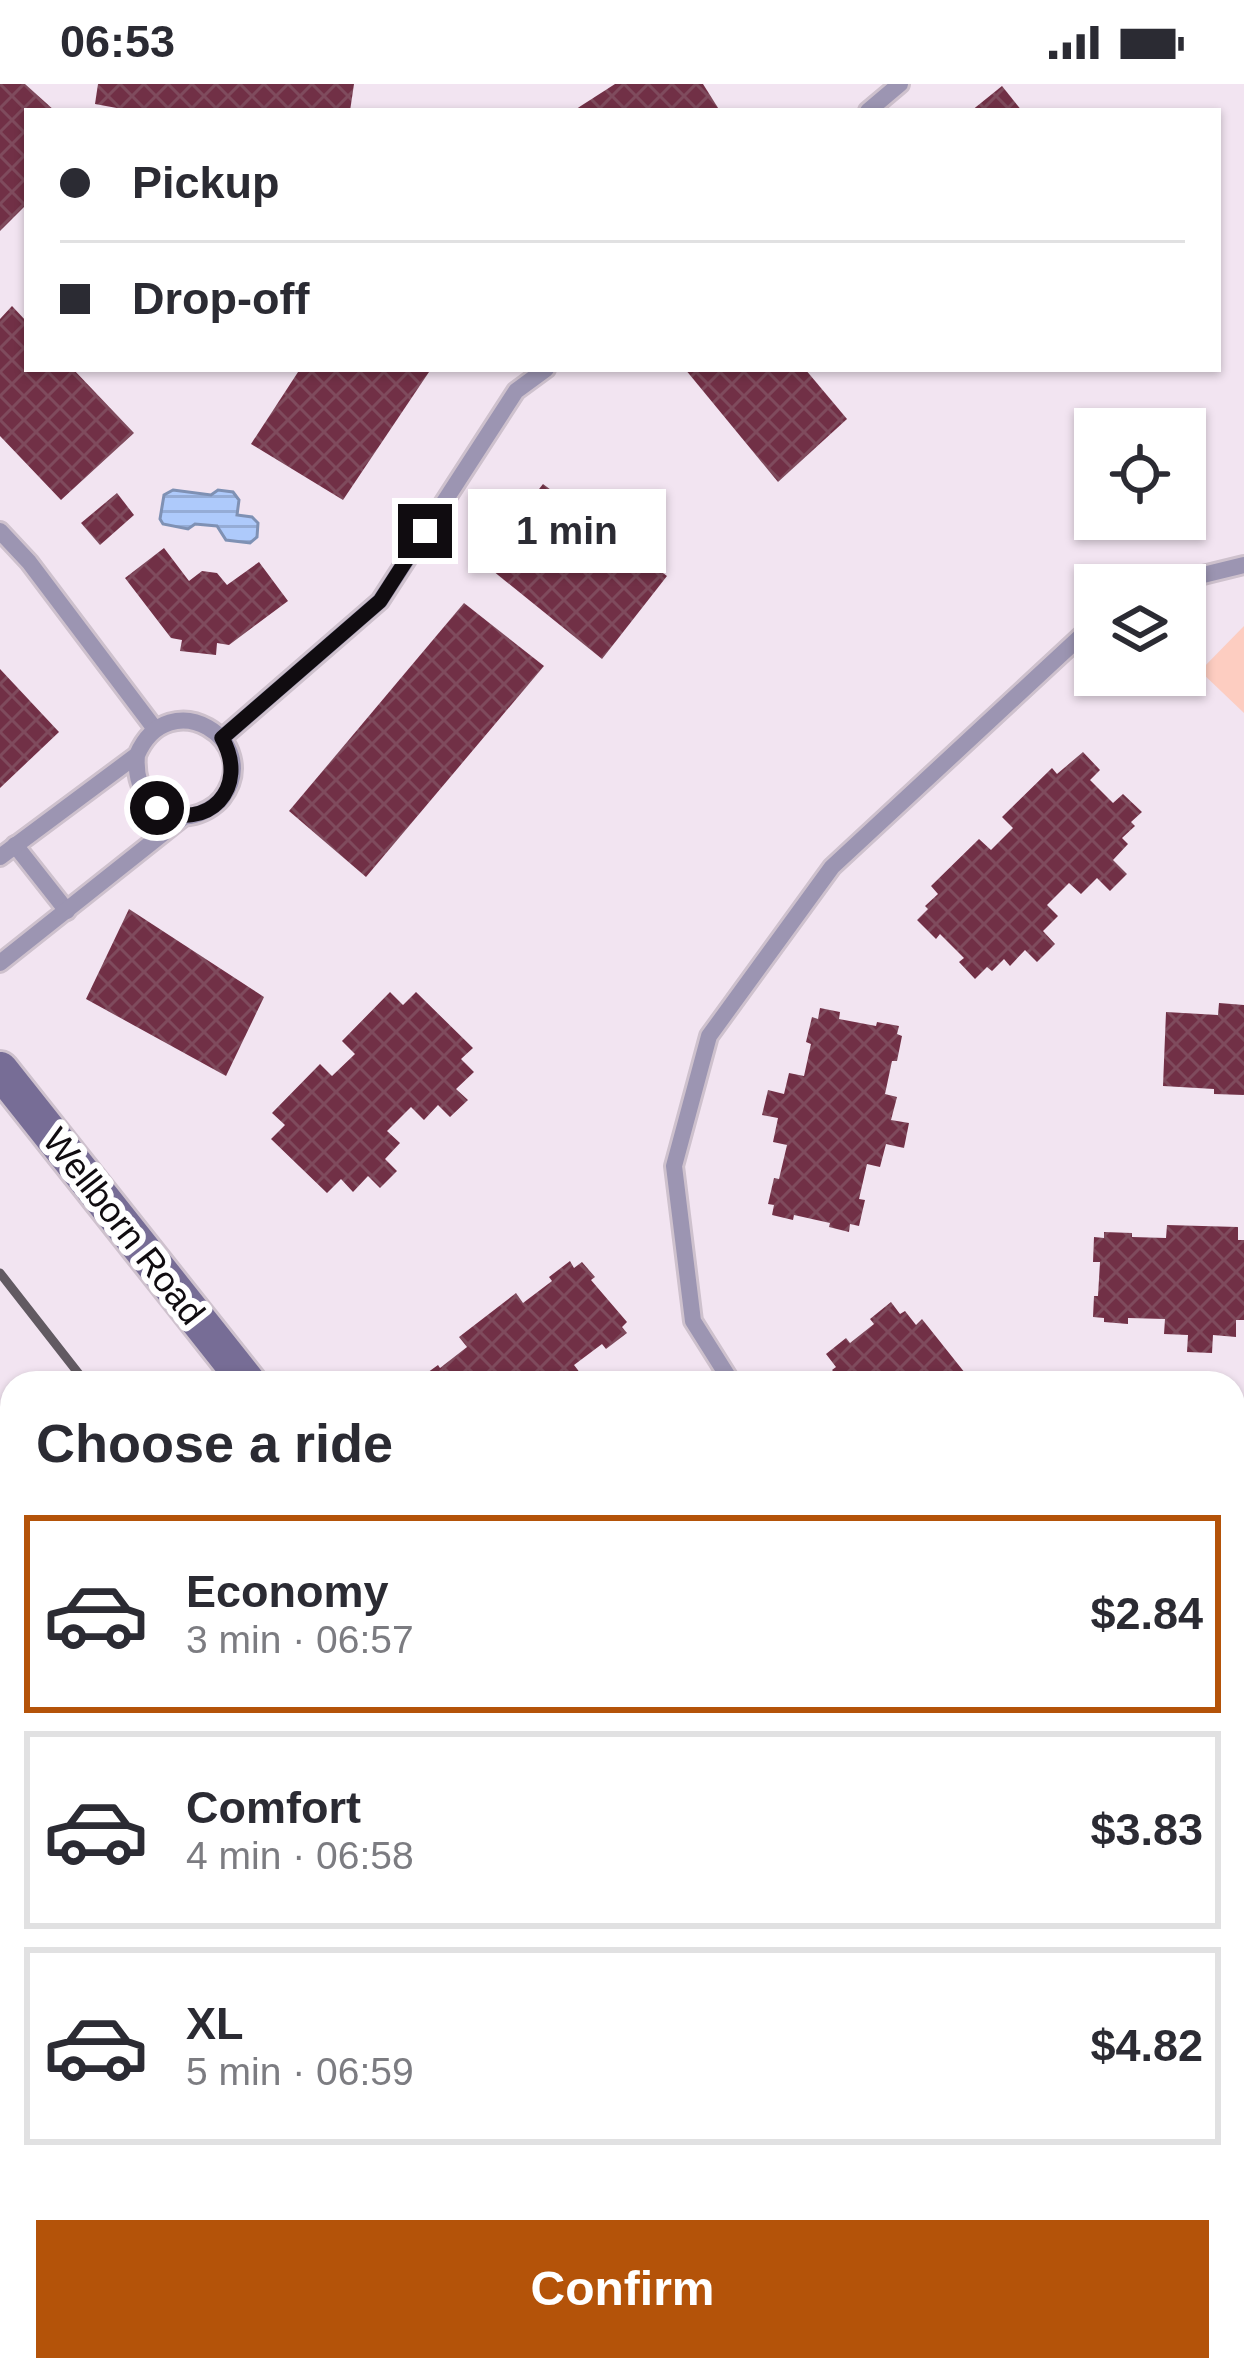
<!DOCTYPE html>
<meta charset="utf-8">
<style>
:root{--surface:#fff;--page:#f2f2f3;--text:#2b2b33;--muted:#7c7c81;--line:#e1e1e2;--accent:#b45309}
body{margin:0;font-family:Arial,sans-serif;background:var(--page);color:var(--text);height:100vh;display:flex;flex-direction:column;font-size:45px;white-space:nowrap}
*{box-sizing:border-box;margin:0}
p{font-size:39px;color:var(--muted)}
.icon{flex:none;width:66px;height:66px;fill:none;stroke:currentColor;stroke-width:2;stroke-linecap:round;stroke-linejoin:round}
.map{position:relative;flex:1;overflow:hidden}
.panel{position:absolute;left:0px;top:1287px;width:1245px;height:1011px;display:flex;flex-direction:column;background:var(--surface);border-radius:36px 36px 0 0;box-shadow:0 3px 9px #0004}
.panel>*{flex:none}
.banner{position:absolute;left:24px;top:24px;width:1197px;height:264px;border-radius:0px;box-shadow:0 3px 9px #0004;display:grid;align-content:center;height:264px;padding:0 36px;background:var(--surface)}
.fabs{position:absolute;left:1074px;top:324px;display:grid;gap:24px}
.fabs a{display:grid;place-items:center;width:132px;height:132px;border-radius:0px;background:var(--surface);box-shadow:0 3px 9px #0004;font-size:60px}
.end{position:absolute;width:54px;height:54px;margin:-27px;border:15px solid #100c10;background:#fff;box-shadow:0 0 0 6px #fff}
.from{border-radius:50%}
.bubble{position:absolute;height:84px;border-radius:0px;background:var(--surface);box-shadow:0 3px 9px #0004;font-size:39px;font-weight:700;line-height:84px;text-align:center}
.banner b{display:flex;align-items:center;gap:42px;height:114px;font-size:45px}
.banner b+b{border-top:3px solid var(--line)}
.banner i{width:30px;height:30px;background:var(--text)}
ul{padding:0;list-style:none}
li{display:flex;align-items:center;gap:36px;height:198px;margin:0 24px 18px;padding:0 12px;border:6px solid var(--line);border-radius:0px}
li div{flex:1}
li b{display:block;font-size:45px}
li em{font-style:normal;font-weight:700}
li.on{border-color:var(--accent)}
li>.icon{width:108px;height:108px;stroke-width:1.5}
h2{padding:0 36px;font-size:54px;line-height:144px}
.cta{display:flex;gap:24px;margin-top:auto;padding:24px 36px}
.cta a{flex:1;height:138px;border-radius:0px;background:var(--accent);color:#fff;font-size:48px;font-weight:700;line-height:138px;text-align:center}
.status{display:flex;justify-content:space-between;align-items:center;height:84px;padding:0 60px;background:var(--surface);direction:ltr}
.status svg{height:33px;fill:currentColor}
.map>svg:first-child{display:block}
</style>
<div class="status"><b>06:53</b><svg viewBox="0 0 49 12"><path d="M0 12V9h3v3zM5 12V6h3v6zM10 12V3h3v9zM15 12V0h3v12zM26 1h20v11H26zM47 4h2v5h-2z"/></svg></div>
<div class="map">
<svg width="1244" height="2296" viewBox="0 0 1244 2296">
<defs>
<pattern id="water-rules" width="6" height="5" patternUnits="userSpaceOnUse" patternTransform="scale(3)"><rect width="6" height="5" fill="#aecafb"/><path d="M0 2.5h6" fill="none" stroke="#95acd6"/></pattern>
<pattern id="building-cross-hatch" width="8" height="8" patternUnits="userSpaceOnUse" patternTransform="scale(3)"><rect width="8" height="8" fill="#713046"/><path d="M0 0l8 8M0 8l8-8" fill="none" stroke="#7f4b5d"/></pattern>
</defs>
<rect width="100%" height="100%" fill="#f2e4f1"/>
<!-- grass -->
<polygon fill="#fdcdc1" points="1244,542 1244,629 1200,587"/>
<!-- water -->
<polygon fill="url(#water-rules)" stroke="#7f91b4" stroke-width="3" points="173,406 211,411 218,406 233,408 239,416 237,431 252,433 258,439 257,453 250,459 226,456 217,442 195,440 188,445 163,440 160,435 164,411"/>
<!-- building -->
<g fill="url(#building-cross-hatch)">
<polygon points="0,0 25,0 55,27 27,27 27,120 0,147"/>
<polygon points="98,0 354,0 350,27 133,27 95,20"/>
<polygon points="615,0 703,0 720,27 573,27"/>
<polygon points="1002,2 1022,27 971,27"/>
<polygon points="12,222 27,238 27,285 73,285 134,349 61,416 0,352 0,235"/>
<polygon points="300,285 431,285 343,416 251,360"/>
<polygon points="685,285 805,285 847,335 778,398"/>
<polygon points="543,400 667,492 602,575 482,478"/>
<polygon points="117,409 134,431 100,461 81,439"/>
<polygon points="164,464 189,497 202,487 217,489 227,501 259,478 288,517 229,561 217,559 216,571 180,567 182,556 171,554 125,494"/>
<polygon points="464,519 544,582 366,793 289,727"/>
<polygon points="0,585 59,648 0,704"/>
<polygon points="1083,668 1100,686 1090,696 1113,719 1123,710 1142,728 1131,738 1135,742 1122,754 1128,760 1113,776 1127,790 1110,807 1097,794 1081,810 1069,799 1047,821 1058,832 1043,847 1055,860 1037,878 1025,866 1010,882 1004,875 992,887 987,883 975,895 959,878 964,874 940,850 936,855 917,836 928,825 925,822 938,810 931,802 979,755 991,766 1013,744 1002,733 1052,684 1057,690"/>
<polygon points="129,825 264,913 226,992 86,915"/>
<polygon points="390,908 403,921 416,908 473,964 461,975 474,988 456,1005 468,1016 450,1033 438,1021 424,1036 411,1023 387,1047 400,1059 385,1075 397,1087 380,1104 368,1092 353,1108 341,1095 327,1109 271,1055 285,1041 272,1029 320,980 332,992 355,970 342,957"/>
<polygon points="1219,919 1244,921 1244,1011 1214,1010 1214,1005 1163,1002 1166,928 1218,931"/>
<polygon points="820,924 840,928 839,935 876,942 877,938 899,942 897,950 902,952 897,977 892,977 885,1010 897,1013 891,1036 909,1039 904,1064 886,1060 880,1083 867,1080 859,1115 865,1116 859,1142 850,1140 849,1148 829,1143 830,1139 794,1131 793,1136 772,1131 774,1121 768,1120 774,1094 779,1095 787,1061 773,1058 778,1034 762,1031 768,1006 784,1010 789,989 804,992 811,960 806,958 812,933 818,935"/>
<polygon points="1167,1141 1238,1143 1238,1156 1244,1156 1244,1236 1236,1236 1236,1253 1213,1251 1212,1269 1187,1268 1188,1251 1164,1250 1165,1235 1128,1234 1128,1240 1104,1238 1104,1234 1093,1233 1094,1212 1098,1212 1100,1178 1093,1178 1094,1153 1104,1154 1104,1148 1132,1149 1132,1153 1166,1154"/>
<polygon points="570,1177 574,1184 582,1178 595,1193 591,1196 627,1238 622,1243 627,1249 606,1265 602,1260 574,1281 584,1294 578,1299 413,1299 438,1281 440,1284 467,1263 459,1253 516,1209 523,1219 552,1197 549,1193"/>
<polygon points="891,1218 900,1230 905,1227 916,1241 922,1235 965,1289 952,1299 843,1299 832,1286 836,1283 826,1270 846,1254 850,1259 874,1240 870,1235"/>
<polygon points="1233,1523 1244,1524 1244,1727 1238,1727 1238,1736 1233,1735"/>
</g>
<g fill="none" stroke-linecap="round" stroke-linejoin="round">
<!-- lane casing -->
<g stroke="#cec1cd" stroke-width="22">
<g id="lane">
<polyline points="868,27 900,0"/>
<polyline points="0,447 29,478 155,645"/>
<polyline points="1162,501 1244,481"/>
<polyline points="222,654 380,517 516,307 546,285"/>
<polyline points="15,761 67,827"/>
<path d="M0 773 137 671C169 597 265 657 222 714 215 723 202 730 190 732 153 736 134 704 137 671"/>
<polyline points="0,879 185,732"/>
<polyline points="732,1299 693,1237 674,1082 709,952 832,783 1095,539"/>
<polyline points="1233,1926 1244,1939"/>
</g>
</g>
<!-- secondary casing -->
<g stroke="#cec1cd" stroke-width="42">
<g id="secondary">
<polyline points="0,986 248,1299"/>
<polyline points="0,1681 12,1696"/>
<polyline points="474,2286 482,2296"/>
<polyline points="1027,2286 1035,2296"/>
</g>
</g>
<!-- lane -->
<use href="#lane" stroke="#9c95b2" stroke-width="16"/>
<!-- secondary -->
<use href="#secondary" stroke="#776d96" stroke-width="36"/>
<!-- rail -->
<g stroke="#625a62" stroke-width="9">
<polyline points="0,1189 86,1299"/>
<polyline points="0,1471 12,1486"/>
<polyline points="644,2286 652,2296"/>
<polyline points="863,2286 871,2296"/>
</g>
</g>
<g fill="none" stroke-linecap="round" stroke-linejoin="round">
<!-- route -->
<path stroke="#100c10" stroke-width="15" d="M157 724C208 749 250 704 222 654L380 517 425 447"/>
</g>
<g text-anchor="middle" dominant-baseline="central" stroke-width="12" stroke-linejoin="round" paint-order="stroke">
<!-- street labels -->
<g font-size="36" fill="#100c10" stroke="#fff">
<text transform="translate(124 1142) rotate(52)">Wellborn Road</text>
</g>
</g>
</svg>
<div class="fabs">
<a><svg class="icon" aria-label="locate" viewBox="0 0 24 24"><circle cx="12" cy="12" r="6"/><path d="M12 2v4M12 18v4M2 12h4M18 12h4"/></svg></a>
<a><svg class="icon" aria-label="layers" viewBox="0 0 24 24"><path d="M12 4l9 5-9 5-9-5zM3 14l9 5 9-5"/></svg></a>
</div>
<i class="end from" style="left:157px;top:724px"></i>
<i class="end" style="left:425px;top:447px"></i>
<div class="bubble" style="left:468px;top:405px;width:198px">1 min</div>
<div class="banner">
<b><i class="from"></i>Pickup</b>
<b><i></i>Drop-off</b>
</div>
<section class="panel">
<h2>Choose a ride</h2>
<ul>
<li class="on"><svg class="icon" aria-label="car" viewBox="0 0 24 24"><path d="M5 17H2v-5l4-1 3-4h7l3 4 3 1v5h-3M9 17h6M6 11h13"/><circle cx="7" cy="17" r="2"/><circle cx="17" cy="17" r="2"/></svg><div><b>Economy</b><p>3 min · 06:57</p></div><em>$2.84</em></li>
<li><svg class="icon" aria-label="car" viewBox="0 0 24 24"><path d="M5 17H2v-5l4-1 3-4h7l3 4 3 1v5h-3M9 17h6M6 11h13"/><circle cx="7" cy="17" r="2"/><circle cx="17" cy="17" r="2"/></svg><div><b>Comfort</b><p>4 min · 06:58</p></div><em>$3.83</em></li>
<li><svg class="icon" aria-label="car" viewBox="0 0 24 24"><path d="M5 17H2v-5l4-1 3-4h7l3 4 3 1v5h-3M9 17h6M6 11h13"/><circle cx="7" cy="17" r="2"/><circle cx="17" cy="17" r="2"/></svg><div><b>XL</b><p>5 min · 06:59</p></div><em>$4.82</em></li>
</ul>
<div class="cta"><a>Confirm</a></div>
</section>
</div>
